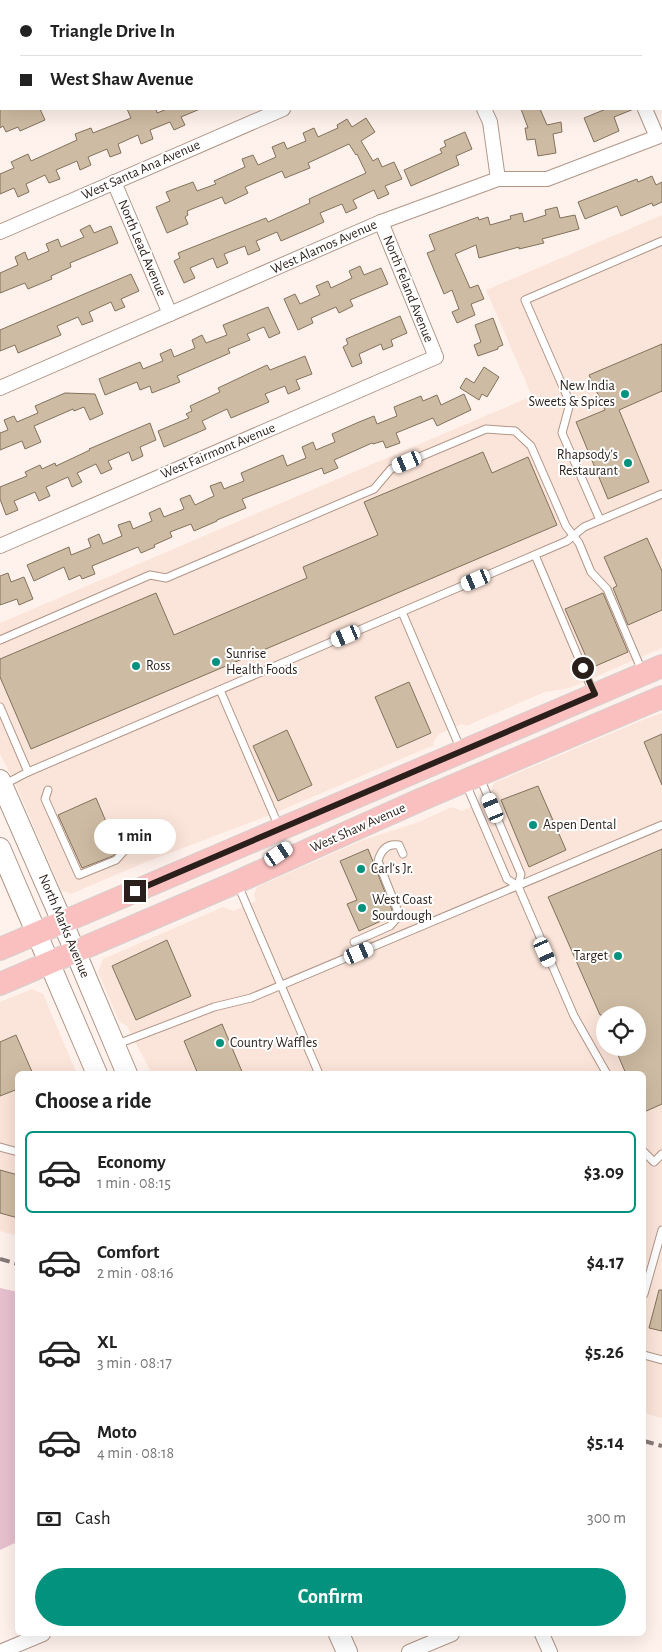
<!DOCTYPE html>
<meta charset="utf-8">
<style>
:root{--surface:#fff;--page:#f2f2f2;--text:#222;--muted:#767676;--line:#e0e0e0;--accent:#03927e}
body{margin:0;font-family:"Alegreya Sans",sans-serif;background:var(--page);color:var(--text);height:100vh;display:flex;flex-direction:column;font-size:19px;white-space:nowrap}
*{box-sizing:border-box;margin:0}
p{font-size:16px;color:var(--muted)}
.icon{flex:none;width:28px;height:28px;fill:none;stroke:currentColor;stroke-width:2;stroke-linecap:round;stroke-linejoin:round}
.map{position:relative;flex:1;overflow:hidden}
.side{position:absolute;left:15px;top:1071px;width:631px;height:565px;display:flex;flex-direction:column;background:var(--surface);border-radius:8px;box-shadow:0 5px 20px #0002}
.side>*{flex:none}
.banner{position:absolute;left:0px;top:0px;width:662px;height:110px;box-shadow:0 5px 20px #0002;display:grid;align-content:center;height:110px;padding:0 20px;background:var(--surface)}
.fabs{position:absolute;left:596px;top:1006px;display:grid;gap:10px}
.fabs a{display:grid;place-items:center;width:50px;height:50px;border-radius:50%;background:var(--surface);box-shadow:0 5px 20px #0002;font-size:25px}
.end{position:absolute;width:22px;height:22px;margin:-11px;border:6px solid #2a1f1a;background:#fff;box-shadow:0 0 0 2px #fff}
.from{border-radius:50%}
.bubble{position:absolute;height:35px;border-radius:18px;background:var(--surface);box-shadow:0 5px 20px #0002;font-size:16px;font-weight:700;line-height:35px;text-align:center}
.car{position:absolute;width:15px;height:30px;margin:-15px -8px;border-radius:6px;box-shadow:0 0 4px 1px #0007;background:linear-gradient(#fff 24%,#345 0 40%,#fff 0 76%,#345 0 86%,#fff 0)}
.banner b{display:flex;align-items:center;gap:18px;height:48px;font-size:19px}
.banner b+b{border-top:1px solid var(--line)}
.banner i{width:12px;height:12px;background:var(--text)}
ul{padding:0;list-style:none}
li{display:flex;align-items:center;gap:15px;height:82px;margin:0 10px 8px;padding:0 10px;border:2px solid transparent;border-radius:8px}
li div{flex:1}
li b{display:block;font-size:19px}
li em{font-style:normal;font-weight:700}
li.current{border-color:var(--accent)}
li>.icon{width:45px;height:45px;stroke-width:1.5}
h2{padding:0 20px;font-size:22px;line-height:60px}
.pay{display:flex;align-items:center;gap:12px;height:55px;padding:0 20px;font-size:19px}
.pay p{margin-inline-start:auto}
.cta{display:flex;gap:10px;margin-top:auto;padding:10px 20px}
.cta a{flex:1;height:58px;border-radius:30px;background:var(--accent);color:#fff;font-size:20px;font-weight:700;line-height:58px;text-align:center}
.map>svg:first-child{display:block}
</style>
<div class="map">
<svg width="662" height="1652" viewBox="0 0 662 1652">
<rect width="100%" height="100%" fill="#fff2ec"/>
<!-- built -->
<g fill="#fbe4d9" fill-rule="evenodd">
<polygon points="662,215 662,648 570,688 545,692 466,726 462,724 439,734 433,743 434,745 270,815 141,864 71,894 61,890 15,783 0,754 0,623 532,396 486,290"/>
<path d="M662 713V1418L644 1413V1074H152L127 1026 119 1021 98 972 103 959 223 907 233 911 256 901 254 895 257 887 363 840 416 823 452 807 462 811 490 799 493 797 491 791 494 783 645 719ZM605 1015H638V1048H605Z"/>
<polygon points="32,989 43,994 77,1074 18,1074 17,1236 0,1231 0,1002"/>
</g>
<!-- water -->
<polygon fill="#e8c1cf" points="0,1288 18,1292 17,1542 0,1550"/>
<!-- building -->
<g fill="#cebba3" stroke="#82715b">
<polygon points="0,109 40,109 45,120 20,131 18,127 6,132 3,126 0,128"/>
<polygon points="127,109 156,109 157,113 167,109 200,109 181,117 185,125 174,130 170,122 150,130 153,139 141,144 138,135 118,144 121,153 110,157 107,149 88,157 91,165 80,170 77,161 56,170 60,179 49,183 45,175 26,184 29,192 18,197 14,188 0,194 0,174 14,168 11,162 28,154 31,161 77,140 75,134 91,128 93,133 131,118"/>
<polygon points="521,109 540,109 547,125 561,122 562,132 553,134 556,153 538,156 535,139 527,140 525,128 528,128"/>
<polygon points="606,109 634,109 614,117 619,131 594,142 584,118"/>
<polygon points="366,118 375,132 361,141 373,161 378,158 382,167 394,162 402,179 385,186 389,194 378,199 374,190 353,200 357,208 346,213 342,204 320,213 324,222 313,227 281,241 277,232 256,241 260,250 248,255 245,246 224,254 228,263 217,268 213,258 190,268 195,278 184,283 174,261 180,258 178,253 266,218 268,222 310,203 309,199 366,173 357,154 356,155 349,144 308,163 310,168 285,178 282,171 245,187 248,193 225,204 222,197 187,211 188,215 185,217 188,224 167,233 156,207 170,201 166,192 193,182 197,191 216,184 214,181 245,167 242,159 253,155 258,165 276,157 272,147 284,142 287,149 306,141 303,133 314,128 318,137 338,128 337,125 347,119 352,127"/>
<polygon points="465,132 472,149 456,156 459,165 411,186 404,170 442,153 440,149 446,146 444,141"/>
<polygon points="652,176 656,185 662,182 662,202 653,206 652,203 621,216 617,206 585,219 578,202 637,179 638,182"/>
<polygon points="557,207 560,218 575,215 579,229 542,239 544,243 519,249 519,247 479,258 476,245 455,254 470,288 478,285 484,299 471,304 475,315 457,323 452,312 459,309 452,290 444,294 427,253 435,250 429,235 478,217 479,220 488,217 490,225 511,219 510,216 522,213 524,222 546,215 545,210"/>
<polygon points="90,225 94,233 111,226 118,243 70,263 71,267 51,276 52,279 28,289 25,283 0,293 0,273 18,265 15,257 25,252 28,260 49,251 46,244 58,239 61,247 84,237 80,230"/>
<polygon points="360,266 364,275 381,268 388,284 350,300 353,306 339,313 336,307 311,318 313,323 298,330 284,299 295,294 300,304 320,295 316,286 328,281 331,288 352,278 349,271"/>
<polygon points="131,274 139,291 121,299 125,307 115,311 111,302 89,312 93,321 82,325 78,317 57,326 61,335 18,353 15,345 0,351 0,330"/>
<polygon points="268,307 280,333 269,338 264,327 247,334 250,340 228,349 230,353 177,376 180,382 152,393 150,386 140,390 137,382 105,395 99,379 140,362 143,369 163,361 160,354 171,349 174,357 195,348 192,340 202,335 206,343 227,335 223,325"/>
<polygon points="400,316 407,333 391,340 393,346 383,350 381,344 359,354 362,363 352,367 343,347 348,344 346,339"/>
<polygon points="493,318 503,345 498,347 498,349 478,356 474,345 481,342 475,325"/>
<polygon points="662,344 662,391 619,410 649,482 608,499 576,422 605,410 589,375"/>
<polygon points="305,356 312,374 296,380 300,389 288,394 285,386 265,394 269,402 231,418 227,409 202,421 206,429 164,447 158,431 189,418 186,414 192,411 190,406 220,392 218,388 267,365 270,370"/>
<polygon points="484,367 499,377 487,397 482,394 479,400 460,388 466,378 474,383"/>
<polygon points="65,393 95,394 103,414 90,420 84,407 74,411 73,409 34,426 41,442 25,449 22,441 0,450 0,433 8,430 4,420 14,416 17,422 38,413 35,406"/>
<polygon points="464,394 471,410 437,426 433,418 396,433 400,443 386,448 383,441 373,444 372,443 334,460 338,468 324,474 322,468 242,499 246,508 217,520 217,521 194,531 191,524 170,532 172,537 154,545 155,547 141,553 138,547 92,566 95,574 82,579 80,575 69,580 64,567 34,581 27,565 69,547 71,555 91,547 88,539 99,534 103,544 122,536 118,525 130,521 133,529 152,521 149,513 160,508 164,517 184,509 180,499 190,495 195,505 214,496 210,486 221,482 224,489 244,481 241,473 283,455 287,466 306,458 302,447 313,442 316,450 335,442 332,434 359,422 374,416 377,424 397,416 394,407 421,396 423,401 437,395 441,405"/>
<polygon points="150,423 156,440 140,447 143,456 132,461 129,452 108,461 112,469 101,474 96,464 77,473 82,482 72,487 68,477 46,487 50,496 39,501 35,492 14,501 18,510 6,515 0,499 0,487 27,476 25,472 40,465 42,469 55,463 56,466 90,450 89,449"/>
<polygon points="483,452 492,473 528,457 557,525 31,749 0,677 0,659 156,593 174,635 307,578 303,567 378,535 364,502"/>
<polygon points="647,538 662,571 662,610 628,625 613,588 617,586 604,557"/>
<polygon points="8,573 11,582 24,577 33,599 19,605 17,599 0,605 0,576"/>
<polygon points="603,593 628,652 591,668 565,609"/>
<polygon points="409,682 431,733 397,748 375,697"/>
<polygon points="287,730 312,785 278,801 253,746"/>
<polygon points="662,734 662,785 644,742"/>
<polygon points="538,786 566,850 529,867 501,800"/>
<polygon points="96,798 118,850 113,856 82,868 58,815"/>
<polygon points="368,849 392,910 392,916 359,931 347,904 357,900 340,861"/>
<polygon points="662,849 662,1104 644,1112 644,1074 626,1074 615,1048 638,1048 638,1015 600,1015 548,897"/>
<polygon points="167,940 191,996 136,1020 112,966"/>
<polygon points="222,1024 243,1074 198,1074 184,1041"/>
<polygon points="16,1035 33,1074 18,1074 18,1089 0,1096 0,1042"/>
<polygon points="0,1170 18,1175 18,1218 0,1213"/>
<polygon points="659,1290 662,1290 662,1331 649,1328"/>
</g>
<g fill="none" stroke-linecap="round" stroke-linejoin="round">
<!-- lane casing -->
<g stroke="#b29688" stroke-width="9">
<g id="lane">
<polyline points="600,520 562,433 570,403 525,300 662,241"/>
<polyline points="535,555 593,692"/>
<polyline points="402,612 461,750"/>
<polyline points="0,640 150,575 166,578 374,489 391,469 486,429 515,431 531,446 566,526 579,543 591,572 607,589 642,671"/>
<polyline points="220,690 279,827"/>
<polyline points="0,707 28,772"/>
<polyline points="480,778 521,874 518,886"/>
<polyline points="5,784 28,772 567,541 584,527 662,494"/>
<polyline points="466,784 507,879 518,886 574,1016 607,1074"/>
<polyline points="48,790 45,799 79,875 116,860 133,841"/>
<polyline points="238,885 319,1074"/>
<path d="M354 942 390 926 397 918V909L378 861C381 850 387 843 399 845L403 854"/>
<polyline points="115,1045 214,1007 251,998 662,825"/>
<polyline points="0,1147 18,1152"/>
<polyline points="644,1152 654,1162 662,1154"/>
<polyline points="644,1294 662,1230"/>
<polyline points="644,1355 662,1360"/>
</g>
</g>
<!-- street casing -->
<g stroke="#b29688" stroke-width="16">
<g id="street">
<polyline points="125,0 125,1"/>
<polyline points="285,0 285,1"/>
<polyline points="437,0 437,1"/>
<polyline points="598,0 599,1"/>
<polyline points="484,109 490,122 498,179"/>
<polyline points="114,182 170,314"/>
<polyline points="0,232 283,109"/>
<polyline points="0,388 381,222 498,179 547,179 657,137 645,109"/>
<polyline points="0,546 436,357 381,222"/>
<polyline points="542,1634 550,1652"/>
<polyline points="0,1652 43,1634"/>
<polyline points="409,1652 452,1634"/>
</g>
</g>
<!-- secondary casing -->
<g stroke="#b29688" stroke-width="22">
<g id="secondary">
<polyline points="0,780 75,951 127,1074"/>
<polyline points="0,848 97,1074"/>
<polyline points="339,1634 347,1652"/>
</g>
</g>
<!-- primary casing -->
<g stroke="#d4d2d1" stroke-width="24">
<g id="primary">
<polyline points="0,949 662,666"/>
<polyline points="0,984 237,882 420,800 662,697"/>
</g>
</g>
<!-- lane -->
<use href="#lane" stroke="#fff" stroke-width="7"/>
<!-- street -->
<use href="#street" stroke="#fff" stroke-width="14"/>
<!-- secondary -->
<use href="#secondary" stroke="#fff" stroke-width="20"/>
<!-- primary -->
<use href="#primary" stroke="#f9c0bf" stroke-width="22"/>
<!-- rail -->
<g stroke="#867a75" stroke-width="4" stroke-dasharray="10 5" stroke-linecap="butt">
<polyline points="0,1259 18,1264"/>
<polyline points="644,1441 662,1446"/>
</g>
</g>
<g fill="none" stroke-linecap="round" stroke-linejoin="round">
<!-- route -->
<polyline stroke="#2a1f1a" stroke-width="6" points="135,891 595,694 583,668"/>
</g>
<!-- markers -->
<g fill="#03927e" stroke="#fff" stroke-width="2">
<circle cx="625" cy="394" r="5"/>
<circle cx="628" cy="463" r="5"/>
<circle cx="216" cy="662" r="5"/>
<circle cx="136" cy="666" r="5"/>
<circle cx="533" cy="825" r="5"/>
<circle cx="361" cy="869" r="5"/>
<circle cx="362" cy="908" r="5"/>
<circle cx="618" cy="956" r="5"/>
<circle cx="220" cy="1043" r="5"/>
</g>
<g text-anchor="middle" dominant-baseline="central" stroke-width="4" stroke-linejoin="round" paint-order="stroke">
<!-- street labels -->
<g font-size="14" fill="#2a1f1a" stroke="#fff">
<text transform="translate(141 170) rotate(-24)">West Santa Ana Avenue</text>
<text transform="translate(324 247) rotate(-24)">West Alamos Avenue</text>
<text transform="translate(142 248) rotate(67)">North Lead Avenue</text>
<text transform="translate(408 289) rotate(68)">North Feland Avenue</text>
<text transform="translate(218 451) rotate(-23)">West Fairmont Avenue</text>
<text transform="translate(358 828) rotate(-24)">West Shaw Avenue</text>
<text transform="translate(64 926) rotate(67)">North Marks Avenue</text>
</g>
<!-- poi labels -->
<g font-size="14" fill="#2a1f1a" stroke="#fff" text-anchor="start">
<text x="615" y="386" text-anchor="end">New India<tspan x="615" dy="16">Sweets &amp; Spices</tspan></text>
<text x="618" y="455" text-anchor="end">Rhapsody's<tspan x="618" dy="16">Restaurant</tspan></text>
<text x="226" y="654">Sunrise<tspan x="226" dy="16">Health Foods</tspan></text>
<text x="146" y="666">Ross</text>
<text x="543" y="825">Aspen Dental</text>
<text x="371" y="869">Carl's Jr.</text>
<text x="372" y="900">West Coast<tspan x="372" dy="16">Sourdough</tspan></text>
<text x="608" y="956" text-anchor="end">Target</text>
<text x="230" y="1043">Country Waffles</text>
</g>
</g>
</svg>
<div class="fabs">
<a><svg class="icon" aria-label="locate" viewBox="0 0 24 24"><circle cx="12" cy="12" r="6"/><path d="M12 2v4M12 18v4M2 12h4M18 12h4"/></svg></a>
</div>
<i class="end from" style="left:583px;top:668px"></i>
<i class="end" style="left:135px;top:891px"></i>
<div class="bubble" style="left:94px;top:819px;width:82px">1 min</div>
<i class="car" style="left:407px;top:462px;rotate:247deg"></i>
<i class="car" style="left:476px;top:580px;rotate:247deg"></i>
<i class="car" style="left:346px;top:636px;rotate:247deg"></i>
<i class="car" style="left:493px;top:808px;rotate:337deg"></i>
<i class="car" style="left:279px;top:854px;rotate:56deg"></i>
<i class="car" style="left:545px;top:952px;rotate:156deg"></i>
<i class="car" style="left:359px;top:953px;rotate:67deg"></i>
<div class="banner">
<b><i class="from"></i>Triangle Drive In</b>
<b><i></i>West Shaw Avenue</b>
</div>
<section class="side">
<h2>Choose a ride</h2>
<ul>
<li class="current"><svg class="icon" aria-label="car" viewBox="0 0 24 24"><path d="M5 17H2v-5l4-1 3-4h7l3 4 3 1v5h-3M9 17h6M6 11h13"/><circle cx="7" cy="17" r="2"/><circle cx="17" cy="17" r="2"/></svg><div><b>Economy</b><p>1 min · 08:15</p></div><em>$3.09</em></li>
<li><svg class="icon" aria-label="car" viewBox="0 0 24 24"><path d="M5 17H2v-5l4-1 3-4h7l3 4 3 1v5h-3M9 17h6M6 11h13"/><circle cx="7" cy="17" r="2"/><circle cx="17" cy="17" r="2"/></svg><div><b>Comfort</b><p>2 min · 08:16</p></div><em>$4.17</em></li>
<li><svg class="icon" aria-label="car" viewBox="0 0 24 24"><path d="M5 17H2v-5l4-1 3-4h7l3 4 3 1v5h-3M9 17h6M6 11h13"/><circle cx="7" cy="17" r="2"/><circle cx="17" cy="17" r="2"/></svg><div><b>XL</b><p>3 min · 08:17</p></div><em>$5.26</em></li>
<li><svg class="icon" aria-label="car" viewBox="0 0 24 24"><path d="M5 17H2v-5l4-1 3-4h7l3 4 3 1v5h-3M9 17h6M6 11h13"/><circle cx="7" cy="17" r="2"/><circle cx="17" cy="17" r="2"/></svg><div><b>Moto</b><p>4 min · 08:18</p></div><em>$5.14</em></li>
</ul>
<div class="pay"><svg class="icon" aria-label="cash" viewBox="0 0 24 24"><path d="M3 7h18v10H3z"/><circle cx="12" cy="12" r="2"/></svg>Cash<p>300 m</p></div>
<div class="cta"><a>Confirm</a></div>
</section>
</div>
